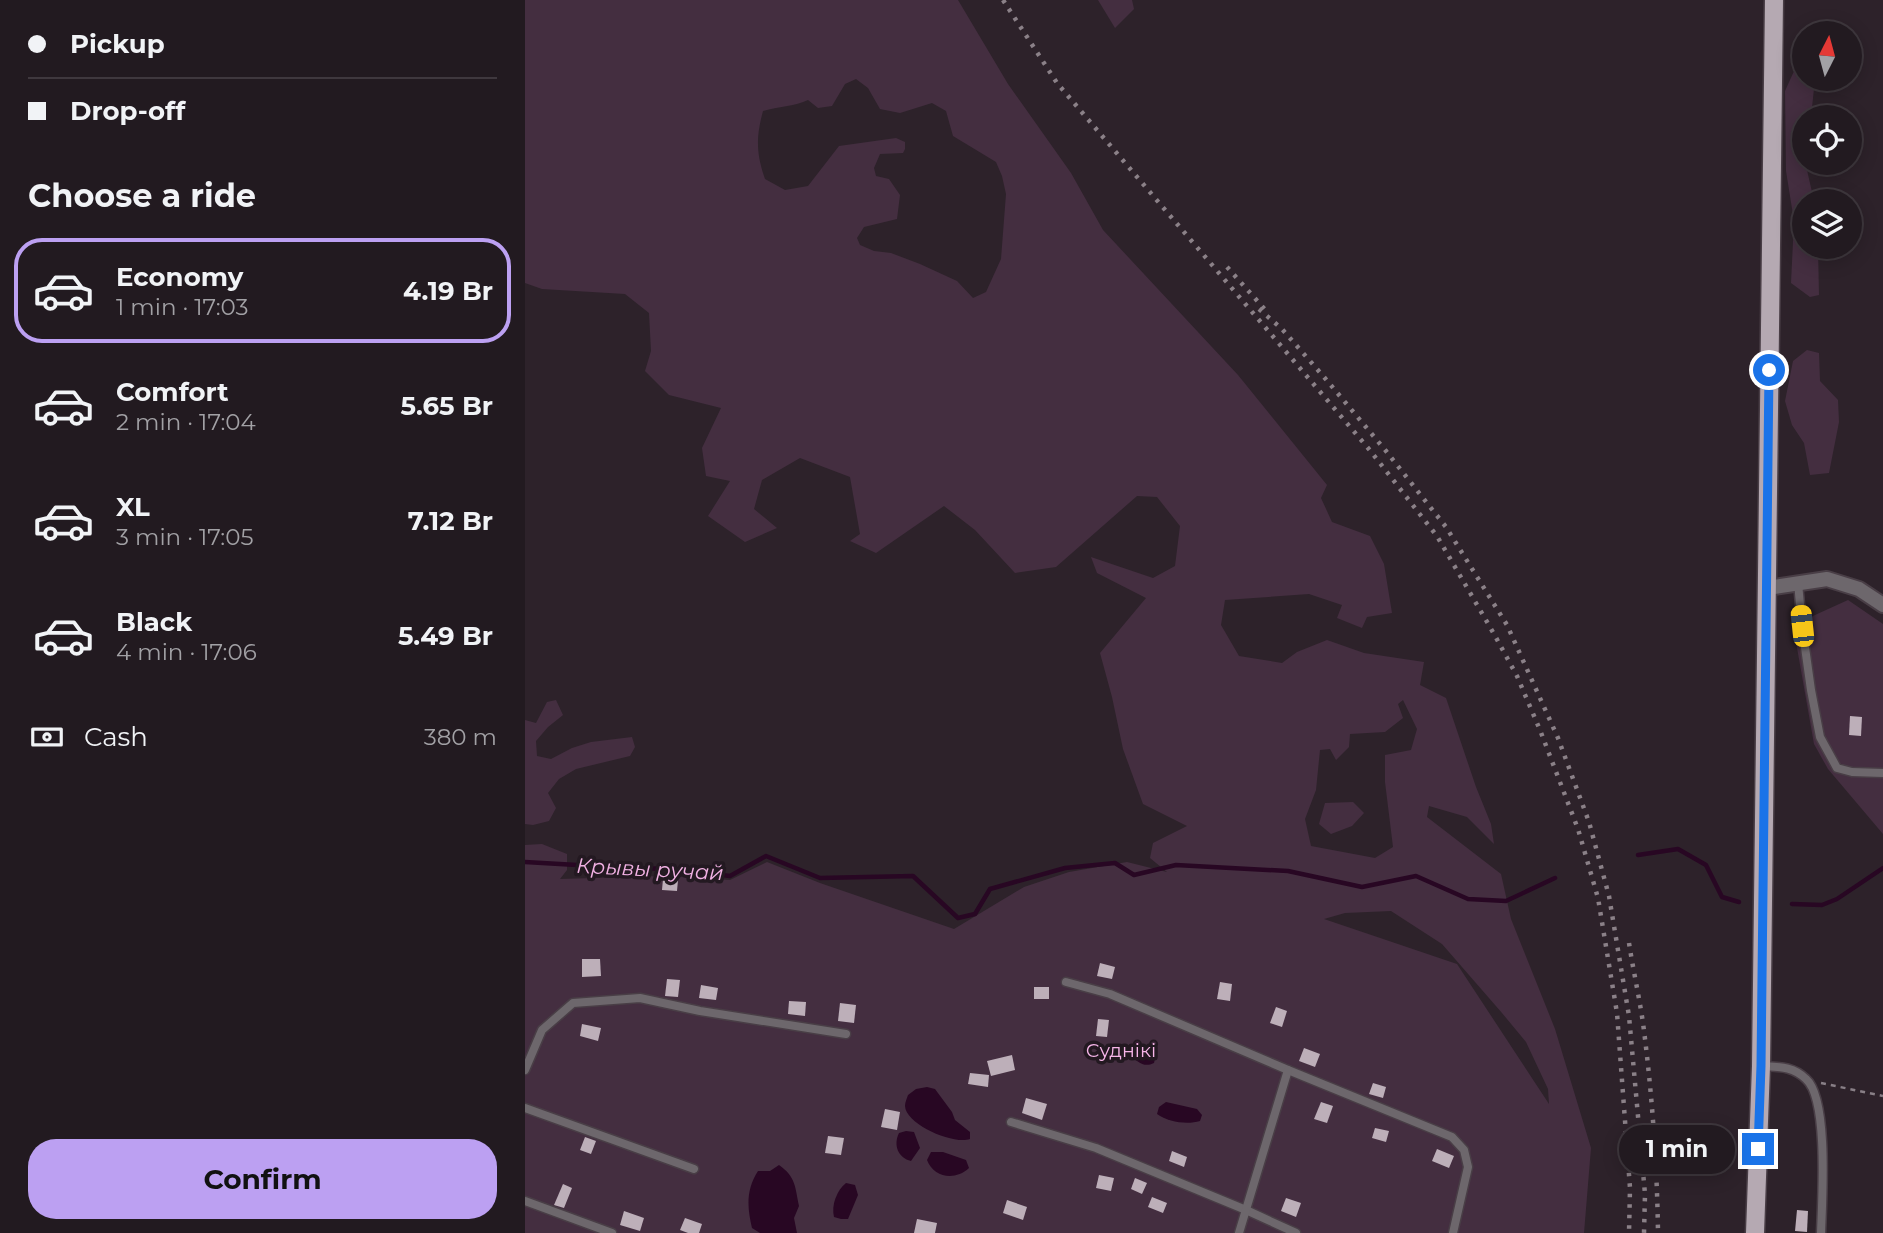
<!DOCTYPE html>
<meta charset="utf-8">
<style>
:root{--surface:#221a20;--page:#2a2329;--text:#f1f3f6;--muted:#a2a1a5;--line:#3f383e;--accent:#bca0f2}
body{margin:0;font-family:Montserrat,sans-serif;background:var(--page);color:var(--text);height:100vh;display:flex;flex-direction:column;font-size:26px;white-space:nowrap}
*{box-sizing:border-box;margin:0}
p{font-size:23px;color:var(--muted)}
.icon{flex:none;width:38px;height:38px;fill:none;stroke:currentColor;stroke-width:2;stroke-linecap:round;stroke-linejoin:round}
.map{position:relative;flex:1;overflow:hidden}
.panel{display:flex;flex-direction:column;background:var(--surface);width:525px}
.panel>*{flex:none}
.top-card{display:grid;align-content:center;height:154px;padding:0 28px;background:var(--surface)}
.needle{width:46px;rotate:6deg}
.controls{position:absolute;left:1267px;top:21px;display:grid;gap:14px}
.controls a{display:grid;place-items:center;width:70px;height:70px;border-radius:50%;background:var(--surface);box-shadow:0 4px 18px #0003,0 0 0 2px var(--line);font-size:35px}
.end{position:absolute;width:32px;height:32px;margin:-16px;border:9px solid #1a73e8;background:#fff;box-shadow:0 0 0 4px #fff}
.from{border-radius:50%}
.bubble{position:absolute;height:49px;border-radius:24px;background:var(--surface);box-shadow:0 4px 18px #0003,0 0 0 2px var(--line);font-size:23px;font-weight:700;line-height:49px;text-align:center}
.car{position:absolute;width:21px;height:42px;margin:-21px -10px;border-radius:9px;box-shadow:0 0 5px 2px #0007;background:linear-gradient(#f5c518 24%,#345 0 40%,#f5c518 0 76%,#345 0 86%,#f5c518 0)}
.top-card b{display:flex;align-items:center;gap:24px;height:66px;font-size:26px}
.top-card b+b{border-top:2px solid var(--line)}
.top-card i{width:18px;height:18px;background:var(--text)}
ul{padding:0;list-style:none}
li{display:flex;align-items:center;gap:21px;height:105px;margin:0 14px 10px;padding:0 14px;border:4px solid transparent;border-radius:28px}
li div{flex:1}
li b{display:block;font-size:26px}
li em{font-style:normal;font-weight:700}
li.selected{border-color:var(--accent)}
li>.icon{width:63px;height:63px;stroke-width:1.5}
h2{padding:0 28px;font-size:32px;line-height:84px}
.pay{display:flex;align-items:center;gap:18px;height:77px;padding:0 28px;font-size:26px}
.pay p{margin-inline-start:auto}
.primary-button{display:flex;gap:14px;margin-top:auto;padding:14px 28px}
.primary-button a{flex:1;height:80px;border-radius:28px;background:var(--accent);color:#111;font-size:28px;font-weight:700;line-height:80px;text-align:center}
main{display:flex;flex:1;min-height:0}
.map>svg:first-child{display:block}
</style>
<main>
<section class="panel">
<div class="top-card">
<b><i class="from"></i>Pickup</b>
<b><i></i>Drop-off</b>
</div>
<h2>Choose a ride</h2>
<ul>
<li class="selected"><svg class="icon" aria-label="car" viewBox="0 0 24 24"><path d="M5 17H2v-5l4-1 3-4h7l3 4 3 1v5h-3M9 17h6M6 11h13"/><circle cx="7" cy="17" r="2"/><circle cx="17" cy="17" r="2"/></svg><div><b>Economy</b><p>1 min · 17:03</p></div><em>4.19 Br</em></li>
<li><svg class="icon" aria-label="car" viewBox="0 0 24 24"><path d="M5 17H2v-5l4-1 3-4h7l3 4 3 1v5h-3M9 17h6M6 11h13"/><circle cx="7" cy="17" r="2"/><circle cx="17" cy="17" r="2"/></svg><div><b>Comfort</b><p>2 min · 17:04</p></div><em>5.65 Br</em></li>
<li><svg class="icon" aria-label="car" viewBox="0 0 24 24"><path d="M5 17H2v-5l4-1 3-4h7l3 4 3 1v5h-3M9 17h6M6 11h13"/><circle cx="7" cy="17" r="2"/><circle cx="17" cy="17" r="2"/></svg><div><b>XL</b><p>3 min · 17:05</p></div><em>7.12 Br</em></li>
<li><svg class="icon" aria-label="car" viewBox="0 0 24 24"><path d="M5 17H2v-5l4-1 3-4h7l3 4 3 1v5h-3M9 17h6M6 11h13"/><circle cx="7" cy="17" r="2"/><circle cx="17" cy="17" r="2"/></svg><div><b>Black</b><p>4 min · 17:06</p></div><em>5.49 Br</em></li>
</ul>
<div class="pay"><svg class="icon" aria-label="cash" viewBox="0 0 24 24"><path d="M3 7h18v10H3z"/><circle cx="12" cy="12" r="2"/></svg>Cash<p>380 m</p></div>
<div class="primary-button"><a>Confirm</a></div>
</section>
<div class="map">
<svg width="1358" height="1233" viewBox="0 0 1358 1233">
<rect width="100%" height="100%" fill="#2d222a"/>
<!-- green -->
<g fill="#442e40" fill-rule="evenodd">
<path d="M0 0H433L483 84 546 173 578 230 713 375 802 485 796 498 807 522 845 536 859 564 867 613 842 617 837 628 812 618 817 605 784 594 700 600 696 625 714 656 757 663 772 652 802 640 839 653 899 662 895 685 921 698 951 787 966 824 969 844 942 817 904 806 902 817 976 874 986 919 1030 1029 1066 1148 1059 1233H0V845L17 844 42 854V870L35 879 138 876 205 880 242 862 295 883 429 929 499 887 544 872 602 862 642 872 625 858 628 843 662 826 618 804 598 749 587 697 575 653 621 598 572 573 566 557 628 578 650 566 655 526 632 497 612 496 531 567 490 573 450 530 419 506 351 553 325 541 335 534 325 477 275 458 237 480 229 509 252 528 220 542 183 516 205 481 181 476 177 448 196 408 144 395 120 371 126 351 124 313 100 294 17 289 0 283ZM331 79 343 88 355 109 375 113 407 103 421 111 428 136 471 162 477 176 481 194 476 259 461 292 448 298 432 281 395 264 366 253 349 251 335 245 332 238 339 227 372 219 375 195 364 179 351 176 349 168 355 154 378 153 380 149V142L371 138 314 146 283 186 260 190 240 179C231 153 231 137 238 111 254 106 268 107 283 100L293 108 307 106 320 84ZM878 700 892 729 886 750 860 755V782L868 847 850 858 786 846 780 819 791 790 795 750 805 749 811 760 824 747 825 734 860 732 878 718 873 704ZM866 911 917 944 977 1013 1001 1042 1023 1089 1024 1104 932 964 799 919 820 913Z"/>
<polygon points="573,0 607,0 609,9 590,28"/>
<polygon points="1279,49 1279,79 1290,79 1286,117 1279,117 1279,163 1282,163 1282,170 1289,201 1279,201 1279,247 1293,247 1294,295 1285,297 1266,283 1269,221 1261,171 1260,91"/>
<polygon points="1282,350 1294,353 1295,381 1313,400 1314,422 1304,473 1285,475 1279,443 1267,425 1260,401 1268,361"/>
<polygon points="1323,600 1358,624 1358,834 1303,769 1289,744 1268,625"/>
<polygon points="31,700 38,715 23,727 11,741 12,756 26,759 47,748 66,742 107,737 110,747 105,756 51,769 34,779 23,793 31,808 24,821 8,825 0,824 0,720 11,723 22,702"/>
<polygon points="828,802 839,813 827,826 806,834 794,824 800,803"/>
</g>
<!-- water -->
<g fill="#280723">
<path d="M612 1042 631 1054 629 1063C619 1068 612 1062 606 1055L607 1046Z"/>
<path d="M402 1087 410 1089 427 1112 430 1120 445 1132V1139C429 1145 381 1125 380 1106 380 1102 382 1098 383 1095L391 1089Z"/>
<path d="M641 1102 672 1109 677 1115 675 1121C662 1125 643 1122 632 1114L634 1107Z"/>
<path d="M381 1131 389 1132 395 1148 386 1161C373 1158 368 1145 374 1133Z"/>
<path d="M406 1152H418L441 1160 444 1168C430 1181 409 1178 402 1160Z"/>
<path d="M254 1165C271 1177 270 1187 274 1206L269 1218 272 1233H235L227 1228C222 1207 221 1190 233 1171H245Z"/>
<path d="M321 1183 330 1185 333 1195 323 1219H316L309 1217C306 1205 312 1190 321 1183Z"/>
</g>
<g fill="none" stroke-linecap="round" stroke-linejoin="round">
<!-- stream -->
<g stroke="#280723" stroke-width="4.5">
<polyline points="1113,855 1153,849 1181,865 1197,897 1214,902"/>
<polyline points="0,862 104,868 149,869 205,876 241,856 295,878 388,876 433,918 450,914 465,889 540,868 590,863 609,875 651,865 763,871 837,887 891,876 943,899 981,901 1030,878"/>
<polyline points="1267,904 1297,905 1312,899 1358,868"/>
</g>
</g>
<!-- building -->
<g fill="#bdafb9">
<polygon points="1325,716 1337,717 1336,736 1324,735"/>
<polygon points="138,879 153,880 152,891 137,890"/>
<polygon points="57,959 75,959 76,976 57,977"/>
<polygon points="575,963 590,967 587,979 572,976"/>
<polygon points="142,979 155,980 153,997 140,996"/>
<polygon points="695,982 707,984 705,1001 692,999"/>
<polygon points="176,985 193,988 191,1000 174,998"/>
<rect x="509" y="987" width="15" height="12"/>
<polygon points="264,1001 281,1002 280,1016 263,1014"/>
<polygon points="315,1003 331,1005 329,1023 313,1021"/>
<polygon points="751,1007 762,1011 757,1027 745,1023"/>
<polygon points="573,1019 584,1020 582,1037 571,1036"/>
<polygon points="57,1024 76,1028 73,1041 55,1036"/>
<polygon points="779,1048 795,1054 790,1067 774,1061"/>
<polygon points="487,1055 490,1070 466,1076 462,1061"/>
<polygon points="445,1073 464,1075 463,1087 443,1084"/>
<polygon points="848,1083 861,1087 858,1098 844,1094"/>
<polygon points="501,1098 522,1104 517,1120 497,1113"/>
<polygon points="796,1102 808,1106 802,1123 789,1119"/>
<polygon points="360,1109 375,1112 372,1130 356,1127"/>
<polygon points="850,1128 864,1131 861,1142 847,1138"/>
<polygon points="303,1136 319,1138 316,1155 300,1153"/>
<polygon points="60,1137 71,1141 66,1154 55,1150"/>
<polygon points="912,1149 929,1156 924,1168 907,1161"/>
<polygon points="647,1151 662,1157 659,1167 644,1161"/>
<polygon points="574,1175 589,1178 586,1191 571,1188"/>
<polygon points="610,1178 622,1183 617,1194 606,1189"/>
<polygon points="38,1184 47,1188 39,1208 29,1205"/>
<polygon points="627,1197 642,1203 638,1213 623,1207"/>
<polygon points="761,1198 776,1203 771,1217 756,1211"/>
<polygon points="482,1200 502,1207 498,1220 478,1213"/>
<polygon points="1272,1210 1283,1211 1282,1232 1270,1231"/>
<polygon points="99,1211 119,1218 115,1231 95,1225"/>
<polygon points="160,1218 177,1224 174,1233 163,1233 155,1230"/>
<polygon points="392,1219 412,1223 410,1233 389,1233"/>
</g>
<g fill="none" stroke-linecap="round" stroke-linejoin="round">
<!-- service casing -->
<g stroke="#493e46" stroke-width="11">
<g id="service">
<polyline points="1273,583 1277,626 1286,690 1295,737 1312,768 1327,772 1358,773"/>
<polyline points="541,982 585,994 763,1070 927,1137 939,1150 943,1167 928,1233"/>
<path d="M1236 1066C1254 1067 1268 1066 1281 1079 1304 1099 1297 1202 1296 1233"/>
<polyline points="0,1070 17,1030 48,1003 115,998 175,1011 321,1034"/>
<polyline points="0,1108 169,1169"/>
<polyline points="486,1122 571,1148 721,1210 771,1233"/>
<polyline points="0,1201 87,1233"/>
<polyline points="714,1233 763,1070"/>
</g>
</g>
<!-- minor casing -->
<g stroke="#493e46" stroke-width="18">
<polyline id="minor" points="1242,588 1302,579 1334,589 1358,605"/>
</g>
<!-- primary casing -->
<g stroke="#493e46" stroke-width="21">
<polyline id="primary" points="1230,1233 1236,1066 1249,0"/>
</g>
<!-- path -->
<polyline stroke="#887f86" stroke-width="2.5" stroke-dasharray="5 5" stroke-linecap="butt" points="1296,1083 1358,1096"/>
<!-- service -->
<use href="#service" stroke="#6d676c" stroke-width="8"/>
<!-- minor -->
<use href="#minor" stroke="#6d676c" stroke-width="14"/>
<!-- primary -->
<use href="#primary" stroke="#b5a9b2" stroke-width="18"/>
<!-- rail -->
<g stroke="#8b8188" stroke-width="4.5" stroke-dasharray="3.5 7" stroke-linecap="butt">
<polyline points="478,0 532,83 843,448 912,536 969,634 992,676 1015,730 1053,829 1073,898 1092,1013 1105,1188 1104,1233"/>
<polyline points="702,267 744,314"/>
<polyline points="734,309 757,329 799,377 861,451 921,527 982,625 1033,738 1064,822 1084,896 1104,1016 1120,1194 1119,1233"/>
<path d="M1104 943C1108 969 1114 996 1118 1023 1127 1092 1132 1163 1133 1233"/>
</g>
</g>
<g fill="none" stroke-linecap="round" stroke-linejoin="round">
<!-- route -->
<polyline stroke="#1a73e8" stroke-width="9" points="1233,1149 1236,1066 1244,370"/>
</g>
<g text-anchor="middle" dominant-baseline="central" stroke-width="7" stroke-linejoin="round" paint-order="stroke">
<!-- park labels -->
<g font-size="19" fill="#f7b6e9" stroke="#231921">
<text x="596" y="1050">Суднікі</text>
</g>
<!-- water labels -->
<g font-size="21" font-style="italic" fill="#f1b1e3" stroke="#231921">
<text transform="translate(125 869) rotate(3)">Крывы ручай</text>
</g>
</g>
</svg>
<div class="controls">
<a><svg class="needle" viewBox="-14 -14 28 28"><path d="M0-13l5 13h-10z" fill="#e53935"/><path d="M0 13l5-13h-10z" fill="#a2a1a5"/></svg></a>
<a><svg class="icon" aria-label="locate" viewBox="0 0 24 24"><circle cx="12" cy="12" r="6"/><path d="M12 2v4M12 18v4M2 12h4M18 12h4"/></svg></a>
<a><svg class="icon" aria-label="layers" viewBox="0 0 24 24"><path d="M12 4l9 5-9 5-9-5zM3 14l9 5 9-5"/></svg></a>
</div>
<i class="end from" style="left:1244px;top:370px"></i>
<i class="end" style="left:1233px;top:1149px"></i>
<div class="bubble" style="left:1094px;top:1125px;width:116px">1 min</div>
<i class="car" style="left:1277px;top:626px;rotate:354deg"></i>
</div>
</main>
